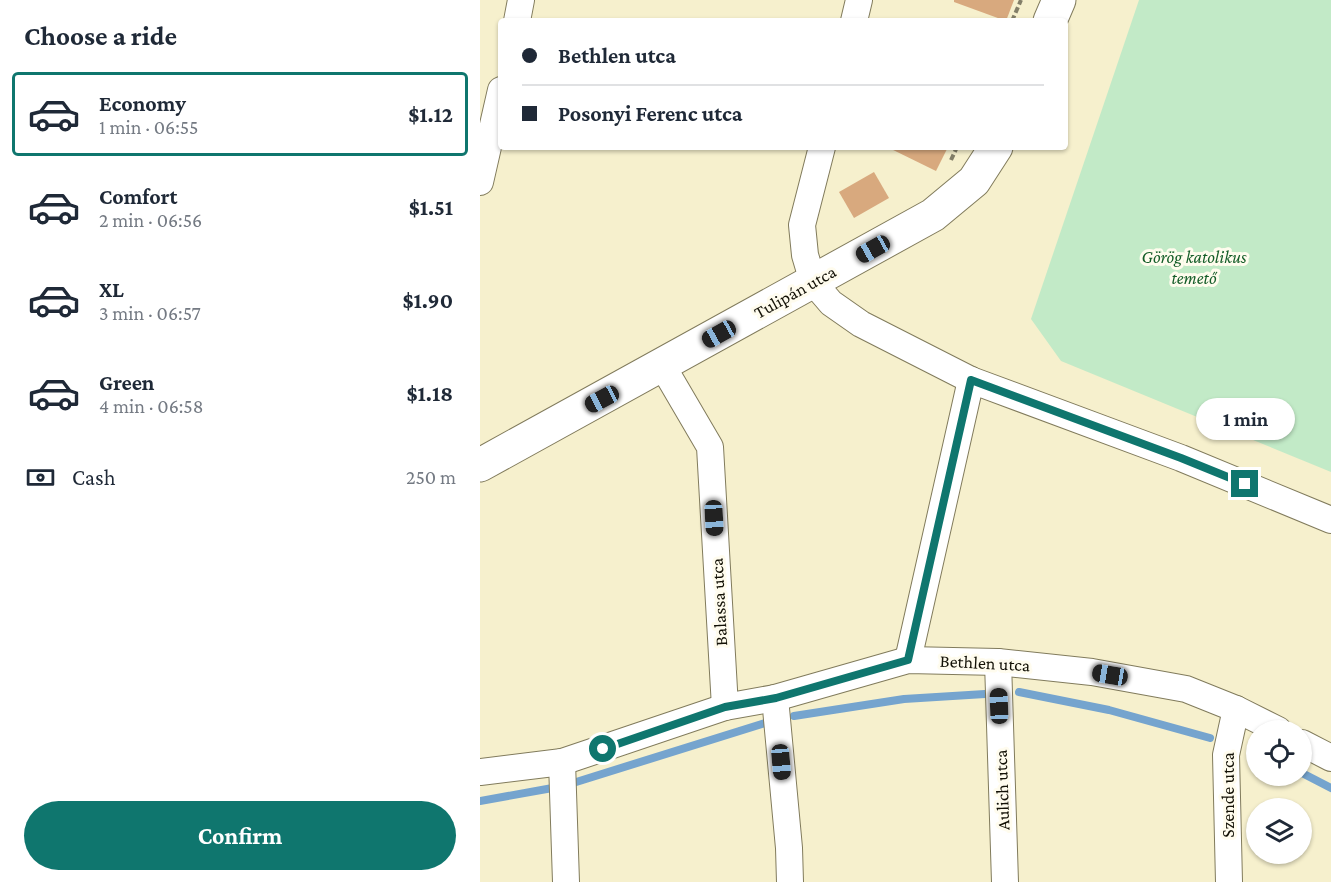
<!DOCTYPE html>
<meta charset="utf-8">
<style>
:root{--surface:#fff;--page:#f2f2f3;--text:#1f2937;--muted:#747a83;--line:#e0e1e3;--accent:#0f766e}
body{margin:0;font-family:"Crimson Pro",serif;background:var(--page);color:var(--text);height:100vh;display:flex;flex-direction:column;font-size:22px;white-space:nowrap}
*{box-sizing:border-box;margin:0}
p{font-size:20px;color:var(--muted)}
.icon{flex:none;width:33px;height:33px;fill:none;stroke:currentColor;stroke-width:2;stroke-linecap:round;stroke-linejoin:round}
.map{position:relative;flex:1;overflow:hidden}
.drawer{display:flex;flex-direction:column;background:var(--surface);width:480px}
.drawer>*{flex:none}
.top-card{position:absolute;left:18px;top:18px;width:570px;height:132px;border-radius:6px;box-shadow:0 2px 4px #0004;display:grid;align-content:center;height:132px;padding:0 24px;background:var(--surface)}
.controls{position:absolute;left:766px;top:720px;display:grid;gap:12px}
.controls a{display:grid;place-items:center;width:66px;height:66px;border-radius:50%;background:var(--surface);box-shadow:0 2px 4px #0004;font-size:30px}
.end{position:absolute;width:27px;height:27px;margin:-14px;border:8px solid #0f766e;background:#fff;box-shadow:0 0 0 3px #fff}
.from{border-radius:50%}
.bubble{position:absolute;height:42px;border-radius:21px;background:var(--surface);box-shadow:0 2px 4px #0004;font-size:20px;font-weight:700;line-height:42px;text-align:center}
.car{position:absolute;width:18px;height:36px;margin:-18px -9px;border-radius:8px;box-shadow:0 0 4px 2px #0007;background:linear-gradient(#222 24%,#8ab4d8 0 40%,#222 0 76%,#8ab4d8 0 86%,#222 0)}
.top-card b{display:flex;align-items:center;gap:21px;height:57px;font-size:22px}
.top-card b+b{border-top:2px solid var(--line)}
.top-card i{width:15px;height:15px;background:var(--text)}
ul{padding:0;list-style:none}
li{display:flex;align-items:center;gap:18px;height:84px;margin:0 12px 9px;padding:0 12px;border:3px solid transparent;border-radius:6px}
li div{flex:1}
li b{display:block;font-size:22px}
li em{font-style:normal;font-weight:700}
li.on{border-color:var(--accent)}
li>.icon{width:54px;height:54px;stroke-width:1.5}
h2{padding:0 24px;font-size:27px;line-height:72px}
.pay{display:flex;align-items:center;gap:15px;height:66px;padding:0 24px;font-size:22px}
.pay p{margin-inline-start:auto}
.cta{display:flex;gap:12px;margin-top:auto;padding:12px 24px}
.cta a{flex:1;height:69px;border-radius:36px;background:var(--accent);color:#fff;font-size:24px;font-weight:700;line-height:69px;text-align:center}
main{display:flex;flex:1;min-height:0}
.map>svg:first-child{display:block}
</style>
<main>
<section class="drawer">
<h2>Choose a ride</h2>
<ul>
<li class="on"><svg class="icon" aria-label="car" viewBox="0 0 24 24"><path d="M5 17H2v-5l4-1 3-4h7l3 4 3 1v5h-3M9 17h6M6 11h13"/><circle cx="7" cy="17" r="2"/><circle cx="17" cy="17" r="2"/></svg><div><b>Economy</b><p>1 min · 06:55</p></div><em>$1.12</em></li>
<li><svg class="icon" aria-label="car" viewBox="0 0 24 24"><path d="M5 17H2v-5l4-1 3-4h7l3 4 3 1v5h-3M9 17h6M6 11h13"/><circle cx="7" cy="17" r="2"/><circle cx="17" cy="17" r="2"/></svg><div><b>Comfort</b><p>2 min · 06:56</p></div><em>$1.51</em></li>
<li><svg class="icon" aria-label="car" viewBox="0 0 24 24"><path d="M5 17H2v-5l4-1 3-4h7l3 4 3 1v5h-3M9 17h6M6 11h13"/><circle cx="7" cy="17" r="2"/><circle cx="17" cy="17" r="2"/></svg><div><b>XL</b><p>3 min · 06:57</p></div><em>$1.90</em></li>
<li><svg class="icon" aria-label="car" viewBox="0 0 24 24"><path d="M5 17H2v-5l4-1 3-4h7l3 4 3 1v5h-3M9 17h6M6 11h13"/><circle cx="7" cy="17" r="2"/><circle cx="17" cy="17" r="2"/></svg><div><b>Green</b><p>4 min · 06:58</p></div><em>$1.18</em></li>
</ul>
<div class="pay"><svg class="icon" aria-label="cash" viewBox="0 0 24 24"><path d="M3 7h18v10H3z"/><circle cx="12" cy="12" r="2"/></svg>Cash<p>250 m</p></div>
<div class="cta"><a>Confirm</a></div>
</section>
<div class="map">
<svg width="851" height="882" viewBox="0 0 851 882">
<rect width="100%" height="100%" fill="#f6f0cd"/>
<!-- green -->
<polygon fill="#c2eac7" points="659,0 851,0 851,472 581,361 551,319"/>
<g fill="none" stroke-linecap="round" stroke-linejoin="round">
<!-- stream -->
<g stroke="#75a4ce" stroke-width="8">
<polyline points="539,692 629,710 730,738"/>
<polyline points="314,716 424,699 505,694"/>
<polyline points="822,773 851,788"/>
<polyline points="93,783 285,723"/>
<polyline points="0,801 78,787"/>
</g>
</g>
<!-- building -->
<g fill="#d8a97e">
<polygon points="474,0 534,0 526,21 474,2"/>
<polygon points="407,147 468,147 456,171"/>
<polygon points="394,172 409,198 374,218 359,192"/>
</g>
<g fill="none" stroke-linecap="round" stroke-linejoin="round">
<!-- minor casing -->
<g stroke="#817b5c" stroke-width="28">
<g id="minor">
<polyline points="37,21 41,0"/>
<polyline points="374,21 379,0"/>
<polyline points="342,147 322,225 325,255 333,282 351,303 381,324 491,380 701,458 851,520"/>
<polyline points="0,182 21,90"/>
<polyline points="182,365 230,447 245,707"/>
<polyline points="428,660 491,380"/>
<polyline points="518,662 525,882"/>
<polyline points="295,698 309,848 310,882"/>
<polyline points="822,743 851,758"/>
<polyline points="82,762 86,882"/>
<polyline points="0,772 82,762 245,707 295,698 428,660 518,662 612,672 706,689 756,709 798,730"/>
<polyline points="749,882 746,755 756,709"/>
</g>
</g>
<!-- secondary casing -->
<g stroke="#817b5c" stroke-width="35">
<g id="secondary">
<polyline points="570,21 579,0"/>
<polyline points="0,465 453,215 494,181 516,147"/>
</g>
</g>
<!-- path -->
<g stroke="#827e68" stroke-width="4" stroke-dasharray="6 3" stroke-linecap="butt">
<polyline points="532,21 541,0"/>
<polyline points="471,160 477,147"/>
</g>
<!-- minor -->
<use href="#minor" stroke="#fff" stroke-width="26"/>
<!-- secondary -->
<use href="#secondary" stroke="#fff" stroke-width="33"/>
</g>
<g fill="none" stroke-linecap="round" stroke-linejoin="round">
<!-- route -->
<polyline stroke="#0f766e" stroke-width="8" points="123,749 245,707 296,698 428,660 491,380 701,458 765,484"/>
</g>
<g text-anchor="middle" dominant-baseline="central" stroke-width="6" stroke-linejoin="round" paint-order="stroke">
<!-- park labels -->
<g font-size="18" font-style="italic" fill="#145d28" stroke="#fffcee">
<text x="714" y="257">Görög katolikus<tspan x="714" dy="21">temető</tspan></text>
</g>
<!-- street labels -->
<g font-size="18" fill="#131106" stroke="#fffcee">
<text transform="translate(315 292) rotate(-29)">Tulipán utca</text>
<text transform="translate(239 602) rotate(-93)">Balassa utca</text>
<text transform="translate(505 663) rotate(3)">Bethlen utca</text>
<text transform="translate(522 790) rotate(-92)">Aulich utca</text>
<text transform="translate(748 795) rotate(-90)">Szende utca</text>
</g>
</g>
</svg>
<div class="controls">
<a><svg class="icon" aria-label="locate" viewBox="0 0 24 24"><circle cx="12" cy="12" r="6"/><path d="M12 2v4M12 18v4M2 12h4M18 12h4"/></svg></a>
<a><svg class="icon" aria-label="layers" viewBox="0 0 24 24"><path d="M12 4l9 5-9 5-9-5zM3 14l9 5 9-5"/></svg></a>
</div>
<i class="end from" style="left:123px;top:749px"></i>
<i class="end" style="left:765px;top:484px"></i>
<div class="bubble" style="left:716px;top:398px;width:99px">1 min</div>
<i class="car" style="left:393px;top:249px;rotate:241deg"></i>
<i class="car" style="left:239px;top:334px;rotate:241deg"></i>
<i class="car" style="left:122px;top:399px;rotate:242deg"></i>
<i class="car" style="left:234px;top:518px;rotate:177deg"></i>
<i class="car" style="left:630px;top:675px;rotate:280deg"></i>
<i class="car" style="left:519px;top:706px;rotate:358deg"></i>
<i class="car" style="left:301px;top:762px;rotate:175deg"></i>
<div class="top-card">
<b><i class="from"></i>Bethlen utca</b>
<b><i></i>Posonyi Ferenc utca</b>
</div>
</div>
</main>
